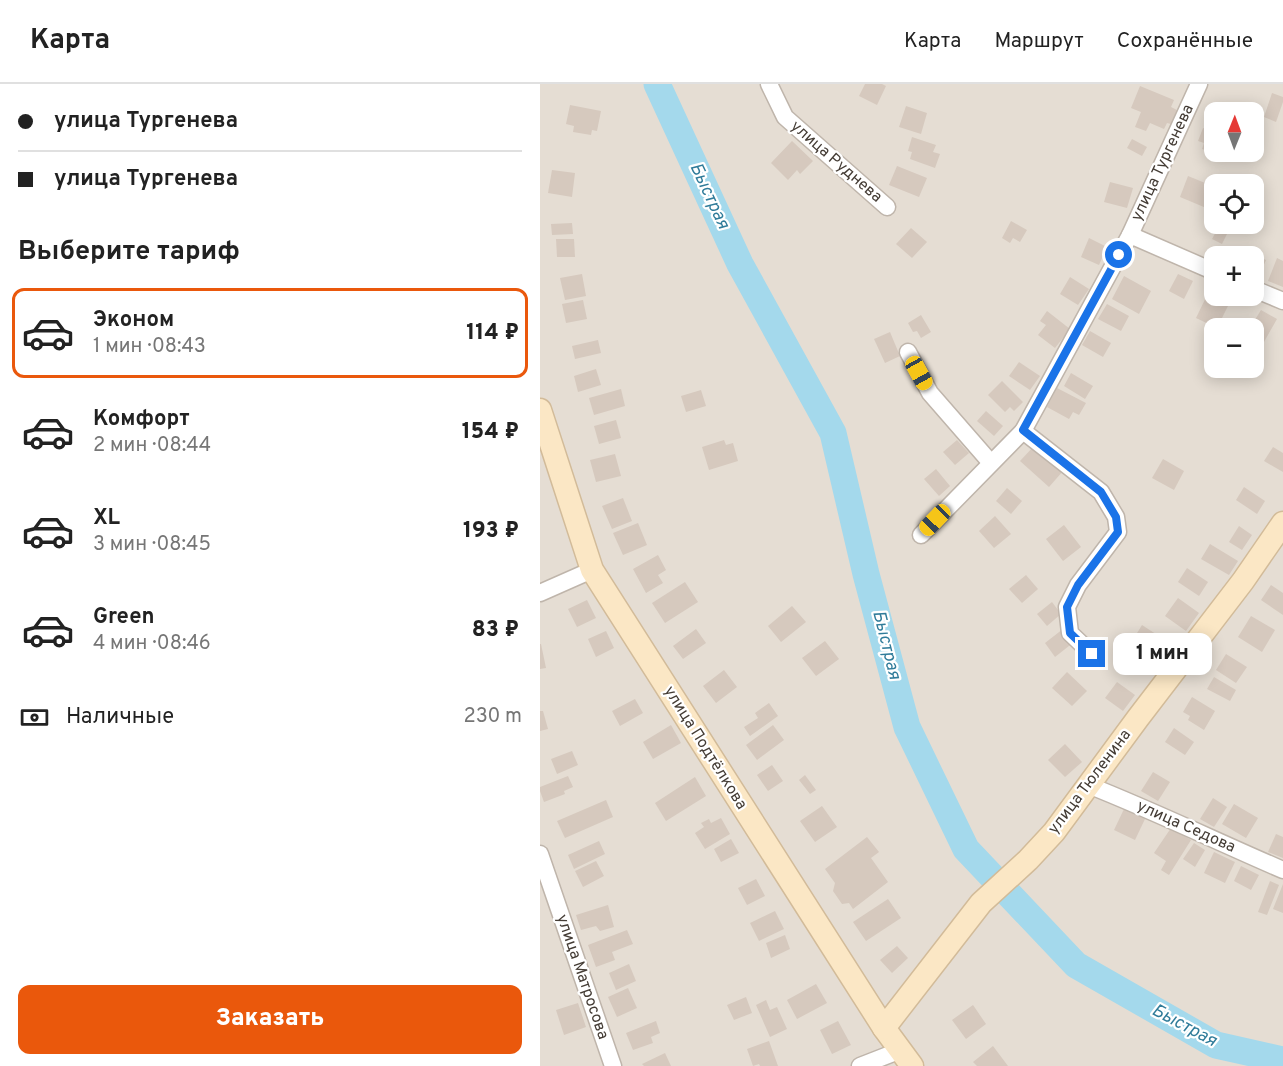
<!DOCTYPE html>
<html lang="ru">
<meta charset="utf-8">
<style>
:root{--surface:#fff;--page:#f6f6f6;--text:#222;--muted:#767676;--line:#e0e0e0;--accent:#ea580c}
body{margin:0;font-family:Overpass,sans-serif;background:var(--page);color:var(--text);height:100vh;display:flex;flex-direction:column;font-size:22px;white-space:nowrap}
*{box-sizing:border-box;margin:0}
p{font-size:20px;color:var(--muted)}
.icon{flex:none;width:33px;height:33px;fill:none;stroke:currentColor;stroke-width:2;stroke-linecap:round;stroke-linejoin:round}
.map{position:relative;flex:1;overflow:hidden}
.sheet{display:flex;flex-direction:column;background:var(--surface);width:540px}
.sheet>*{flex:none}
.top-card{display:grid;align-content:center;height:132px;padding:0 18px;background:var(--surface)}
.needle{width:39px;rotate:1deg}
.controls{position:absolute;left:664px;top:18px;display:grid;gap:12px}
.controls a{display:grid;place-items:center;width:60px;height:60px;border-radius:12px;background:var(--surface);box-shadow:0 3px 15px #0003;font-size:30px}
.end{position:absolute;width:27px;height:27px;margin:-14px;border:8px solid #1a73e8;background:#fff;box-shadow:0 0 0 3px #fff}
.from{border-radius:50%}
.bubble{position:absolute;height:42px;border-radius:12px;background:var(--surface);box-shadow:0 3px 15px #0003;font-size:20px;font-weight:800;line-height:42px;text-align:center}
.car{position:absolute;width:18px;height:36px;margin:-18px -9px;border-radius:8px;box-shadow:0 0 4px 2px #0007;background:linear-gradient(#f5c518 24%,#345 0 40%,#f5c518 0 76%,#345 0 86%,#f5c518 0)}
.top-card b{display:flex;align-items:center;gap:21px;height:57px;font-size:22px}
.top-card b+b{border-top:2px solid var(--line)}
.top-card i{width:15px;height:15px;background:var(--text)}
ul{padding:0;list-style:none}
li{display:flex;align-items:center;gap:18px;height:90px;margin:0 12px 9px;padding:0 6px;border:3px solid transparent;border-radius:12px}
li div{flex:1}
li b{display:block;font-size:22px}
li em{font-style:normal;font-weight:800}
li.on{border-color:var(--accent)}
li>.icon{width:54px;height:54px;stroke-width:1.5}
h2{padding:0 18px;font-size:27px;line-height:72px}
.pay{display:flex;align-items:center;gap:15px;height:66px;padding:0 18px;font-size:22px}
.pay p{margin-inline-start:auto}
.primary-button{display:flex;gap:12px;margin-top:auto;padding:12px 18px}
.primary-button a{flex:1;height:69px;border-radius:12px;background:var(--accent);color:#fff;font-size:24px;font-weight:800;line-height:69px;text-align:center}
header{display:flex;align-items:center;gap:36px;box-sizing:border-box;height:84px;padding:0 30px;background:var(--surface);border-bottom:2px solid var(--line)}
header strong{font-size:28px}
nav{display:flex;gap:33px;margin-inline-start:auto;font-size:21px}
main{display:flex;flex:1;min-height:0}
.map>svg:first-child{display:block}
</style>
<header>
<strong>Карта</strong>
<nav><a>Карта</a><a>Маршрут</a><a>Сохранённые</a></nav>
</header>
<main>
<section class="sheet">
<div class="top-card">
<b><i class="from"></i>улица Тургенева</b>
<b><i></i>улица Тургенева</b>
</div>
<h2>Выберите тариф</h2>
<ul>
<li class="on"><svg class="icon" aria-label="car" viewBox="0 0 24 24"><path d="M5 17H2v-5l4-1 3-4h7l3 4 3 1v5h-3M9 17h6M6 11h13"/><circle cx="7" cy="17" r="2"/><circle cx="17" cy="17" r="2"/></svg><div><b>Эконом</b><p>1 мин · 08:43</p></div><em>114 ₽</em></li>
<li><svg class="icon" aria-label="car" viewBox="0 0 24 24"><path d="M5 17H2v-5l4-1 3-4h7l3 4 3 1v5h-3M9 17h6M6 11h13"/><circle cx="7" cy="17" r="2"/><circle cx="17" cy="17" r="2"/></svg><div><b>Комфорт</b><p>2 мин · 08:44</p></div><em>154 ₽</em></li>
<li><svg class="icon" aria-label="car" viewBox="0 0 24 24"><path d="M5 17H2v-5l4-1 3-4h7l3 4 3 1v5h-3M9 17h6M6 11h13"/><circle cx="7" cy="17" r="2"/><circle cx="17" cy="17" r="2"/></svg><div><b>XL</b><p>3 мин · 08:45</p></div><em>193 ₽</em></li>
<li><svg class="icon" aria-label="car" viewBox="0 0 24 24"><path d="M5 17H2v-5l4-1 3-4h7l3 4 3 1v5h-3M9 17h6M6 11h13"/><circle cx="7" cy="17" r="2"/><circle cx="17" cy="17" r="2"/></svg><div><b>Green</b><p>4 мин · 08:46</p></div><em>83 ₽</em></li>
</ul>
<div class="pay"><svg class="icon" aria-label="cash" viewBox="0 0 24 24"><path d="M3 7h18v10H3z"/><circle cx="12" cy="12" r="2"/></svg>Наличные<p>230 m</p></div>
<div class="primary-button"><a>Заказать</a></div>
</section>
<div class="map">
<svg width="743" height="982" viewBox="0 0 743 982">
<rect width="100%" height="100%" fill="#f2ece5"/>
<!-- residential -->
<path fill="#e5ddd3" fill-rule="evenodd" d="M0 0H743V982H0ZM675 28H714V68H675ZM675 100H714V140H675ZM675 172H714V212H675ZM675 244H714V284H675Z"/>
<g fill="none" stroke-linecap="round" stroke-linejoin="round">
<!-- river -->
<polyline stroke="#a4d9ec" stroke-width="27" points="117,0 200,180 293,349 326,490 367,643 426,765 536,881 676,961 743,976"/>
</g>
<!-- building -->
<g fill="#d6c9be">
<polygon points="325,0 342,0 346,2 337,21 319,12"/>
<polygon points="600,2 634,16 631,23 637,26 631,40 627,39 624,45 610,39 606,47 595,43 601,28 591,24"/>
<polygon points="732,9 743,13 743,18 736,38 724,33"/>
<polygon points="30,21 61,27 57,47 52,46 51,51 33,48 34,42 26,40"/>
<polygon points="366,22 387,29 381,50 359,43"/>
<polygon points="663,44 675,49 675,68 678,68 677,70 662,65 664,59 658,57"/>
<polygon points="372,53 396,61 393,68 400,70 395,84 370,75 372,68 368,67"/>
<polygon points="592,55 607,63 602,72 587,64"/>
<polygon points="252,57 273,77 260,90 257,86 248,96 231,79"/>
<polygon points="357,82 387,94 379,113 349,101"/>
<polygon points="12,86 35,89 32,113 8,109"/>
<polygon points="648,92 675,103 675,116 671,126 640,113"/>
<polygon points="570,98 593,104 587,124 564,118"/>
<polygon points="675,129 675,140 692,140 682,160 672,155 678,144 670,139"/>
<polygon points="471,137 487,146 480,158 473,154 470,159 462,154"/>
<polygon points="32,139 33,150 12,151 11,140"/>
<polygon points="371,144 387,158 372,174 356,160"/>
<polygon points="549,154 567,163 559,181 541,173"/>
<polygon points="16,155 34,155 35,173 17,173"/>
<polygon points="707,168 726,176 718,194 714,193 714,172 705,172"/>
<polygon points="737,174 743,177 743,203 728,197"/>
<polygon points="42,190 46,212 25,216 20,194"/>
<polygon points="638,190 653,197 644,215 629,207"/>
<polygon points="584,192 611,207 599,230 572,215"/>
<polygon points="530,193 549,205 538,221 520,210"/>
<polygon points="672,201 675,203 675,212 693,212 677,244 656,234"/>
<polygon points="43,216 47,235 26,239 22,220"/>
<polygon points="567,220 589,232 581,247 558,235"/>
<polygon points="721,226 737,235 720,265 714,262 714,256 718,248 714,244 710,244"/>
<polygon points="507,227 530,245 515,264 498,251 506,241 500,237"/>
<polygon points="381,231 391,248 381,254 377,247 373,248 368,239"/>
<polygon points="550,247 571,259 563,273 542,261"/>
<polygon points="350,248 360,272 345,279 334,255"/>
<polygon points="58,256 61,269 35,275 32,262"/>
<polygon points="479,278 500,292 490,306 469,292"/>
<polygon points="56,285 61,301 38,308 34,292"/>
<polygon points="531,289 553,302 545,315 524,302"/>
<polygon points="462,297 483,318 474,327 470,323 465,328 448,311"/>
<polygon points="517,304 546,319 539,331 533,328 529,335 507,323"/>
<polygon points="81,305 85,322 54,331 49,314"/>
<polygon points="161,306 166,322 146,328 141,312"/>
<polygon points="446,327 463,342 454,352 437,337"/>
<polygon points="76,336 81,354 59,360 54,342"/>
<polygon points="184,356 186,361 193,359 198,377 169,386 162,363"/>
<polygon points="417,356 429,369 415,381 403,368"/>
<polygon points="495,361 523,387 509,403 480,377"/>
<polygon points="733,363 743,369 743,388 724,377"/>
<polygon points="75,370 81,392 56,398 50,376"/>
<polygon points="623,375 644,387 634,406 612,394"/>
<polygon points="396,385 410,402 399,412 384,395"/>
<polygon points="704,403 725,417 717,430 696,416"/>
<polygon points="467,404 482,417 471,430 456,417"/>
<polygon points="83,414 92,437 72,445 62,422"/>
<polygon points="455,432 471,450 454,464 439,447"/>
<polygon points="98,439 107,461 83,471 73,449"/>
<polygon points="524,441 541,463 523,477 506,455"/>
<polygon points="699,442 712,451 702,466 689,458"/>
<polygon points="670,460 698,477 689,491 661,475"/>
<polygon points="118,471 126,486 118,491 123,499 106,509 93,485"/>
<polygon points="647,484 668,498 659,512 638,498"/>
<polygon points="486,491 498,505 482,519 469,505"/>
<polygon points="145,498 158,518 125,539 112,519"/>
<polygon points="731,501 743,509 743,531 721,516"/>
<polygon points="638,514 659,529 646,547 625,532"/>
<polygon points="47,516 56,534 37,543 28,525"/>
<polygon points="512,518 521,530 507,542 497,530"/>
<polygon points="252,522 266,538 241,558 228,542"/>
<polygon points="711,532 735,546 722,568 698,553"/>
<polygon points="602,541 622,554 613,567 594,554"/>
<polygon points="156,545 166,559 143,575 133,562"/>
<polygon points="523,545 534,558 515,573 505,559"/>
<polygon points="66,547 74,564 56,573 48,555"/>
<polygon points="285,557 299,575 276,592 262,574"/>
<polygon points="0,560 1,560 6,584 0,585"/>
<polygon points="686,570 707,583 696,599 676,586"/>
<polygon points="184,586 197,603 176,619 163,602"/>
<polygon points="527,588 547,607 532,622 512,604"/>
<polygon points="674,593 696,606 690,617 667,605"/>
<polygon points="577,598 595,611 583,627 565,614"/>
<polygon points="652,613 675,627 664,646 648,636 650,632 643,628"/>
<polygon points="95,615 103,629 80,642 72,627"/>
<polygon points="229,619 238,632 210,652 204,643 218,634 215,629"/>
<polygon points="0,627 3,627 8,645 0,647"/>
<polygon points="131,641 141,659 113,675 103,658"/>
<polygon points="233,641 244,656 217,676 206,661"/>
<polygon points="634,644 654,658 645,671 625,658"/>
<polygon points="525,660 542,678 525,693 508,676"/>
<polygon points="32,667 38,681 17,690 11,675"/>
<polygon points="232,681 243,697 228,707 217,691"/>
<polygon points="613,688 630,698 618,717 601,707"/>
<polygon points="265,691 276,706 270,710 259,696"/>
<polygon points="28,692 33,703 24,707 25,710 4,718 0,707 0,703"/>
<polygon points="155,693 166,712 126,737 115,719"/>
<polygon points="673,714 687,723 674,743 660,735"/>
<polygon points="66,716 73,733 25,754 17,737"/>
<polygon points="694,720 718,734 706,754 682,740"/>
<polygon points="282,722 297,743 275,758 260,737"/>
<polygon points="584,725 605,735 595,756 574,746"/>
<polygon points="181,734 190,750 165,765 155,749 164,743 161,739 169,735 171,739"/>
<polygon points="631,744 651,756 629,791 621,786 626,777 614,769"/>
<polygon points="736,750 743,753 743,774 728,768"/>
<polygon points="327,753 339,768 331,774 348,798 313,825 309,819 302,820 293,807 295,799 285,785"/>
<polygon points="191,755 199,769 181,778 174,765"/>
<polygon points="59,757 65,770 34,785 28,771"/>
<polygon points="654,759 665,766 655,783 643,775"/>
<polygon points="674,768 695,778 685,799 664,789"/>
<polygon points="56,777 64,792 43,803 35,787"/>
<polygon points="701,782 719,791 711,806 694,797"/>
<polygon points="216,795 225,812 207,821 198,804"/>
<polygon points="730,797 739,801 727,831 718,828"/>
<polygon points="743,800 743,829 733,825"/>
<polygon points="348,815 361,834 326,857 313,838"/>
<polygon points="68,821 74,843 60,847 56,842 41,846 36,831"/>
<polygon points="235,827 244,845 219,857 210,839"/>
<polygon points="87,846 93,860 72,868 75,876 56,883 48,861"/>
<polygon points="245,851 250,865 231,874 226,859"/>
<polygon points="357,862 368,874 352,889 340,876"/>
<polygon points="89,880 96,897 76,906 69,889"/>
<polygon points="276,900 287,919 257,935 247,916"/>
<polygon points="88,904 97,924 77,933 68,913"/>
<polygon points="206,913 212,929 194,936 187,921"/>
<polygon points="226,916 230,926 237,923 247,945 230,953 216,921"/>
<polygon points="38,919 46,943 24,951 16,926"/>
<polygon points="433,921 446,940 426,955 412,936"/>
<polygon points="116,937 120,949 111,953 113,959 93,966 86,949"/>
<polygon points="298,937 311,961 292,970 280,946"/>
<polygon points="229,957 238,982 220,982 219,980 213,982 207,965"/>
<polygon points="453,962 468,982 437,982 433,978"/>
<polygon points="125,969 131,982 104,982 102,980"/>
</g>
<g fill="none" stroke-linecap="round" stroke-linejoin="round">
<!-- street casing -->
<g stroke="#bfb5ab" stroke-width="19">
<g id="street">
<polyline points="229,0 245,33 347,123"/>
<polyline points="590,151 675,188"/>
<polyline points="714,205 743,217"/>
<polyline points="368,268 390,309 451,379"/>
<polyline points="483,347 561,408 576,433 578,448 538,501 527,523 530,549 552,570"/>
<polyline points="381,451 483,347 590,151 659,0"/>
<polyline points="0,509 52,486"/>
<path d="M548 701C614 727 678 758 743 786"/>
<polyline points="0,770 73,982"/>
<polyline points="320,982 361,966"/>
</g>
</g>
<!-- secondary casing -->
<g stroke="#d2bb99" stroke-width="25">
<g id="secondary">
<polyline points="0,326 52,486 344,944 372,982"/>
<polyline points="344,944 441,819 488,776 514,748 598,634 703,497 743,439"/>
</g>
</g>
<!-- street -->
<use href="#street" stroke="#fff" stroke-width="16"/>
<!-- secondary -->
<use href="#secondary" stroke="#fbe7c5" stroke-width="22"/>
</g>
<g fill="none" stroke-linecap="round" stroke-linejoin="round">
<!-- route -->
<polyline stroke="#1a73e8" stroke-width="8" points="552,570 530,549 527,523 538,501 578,448 576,433 561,408 483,346 579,171"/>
</g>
<g text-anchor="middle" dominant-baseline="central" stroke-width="4.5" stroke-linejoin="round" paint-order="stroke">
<!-- street labels -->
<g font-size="16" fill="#443c35" stroke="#fff">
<text transform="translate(296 78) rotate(41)">улица Руднева</text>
<text transform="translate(623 79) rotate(-65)">улица Тургенева</text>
<text transform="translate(165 664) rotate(58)">улица Подтёлкова</text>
<text transform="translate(550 698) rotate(-53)">улица Тюленина</text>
<text transform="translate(646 743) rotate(24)">улица Седова</text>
<text transform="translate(42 893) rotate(71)">улица Матросова</text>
</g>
<!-- water labels -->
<g font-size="18" font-style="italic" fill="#307c9a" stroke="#fff">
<text transform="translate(169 112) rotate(65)">Быстрая</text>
<text transform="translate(346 561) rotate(76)">Быстрая</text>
<text transform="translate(644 942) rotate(28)">Быстрая</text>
</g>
</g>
</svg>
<div class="controls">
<a><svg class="needle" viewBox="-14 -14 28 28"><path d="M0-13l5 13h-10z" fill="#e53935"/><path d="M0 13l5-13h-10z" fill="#767676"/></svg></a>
<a><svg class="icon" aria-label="locate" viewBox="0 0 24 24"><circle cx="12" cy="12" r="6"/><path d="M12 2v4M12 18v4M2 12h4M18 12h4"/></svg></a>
<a>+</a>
<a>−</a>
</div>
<i class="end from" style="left:579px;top:171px"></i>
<i class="end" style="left:552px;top:570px"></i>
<div class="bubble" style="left:573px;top:549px;width:99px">1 мин</div>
<i class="car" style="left:379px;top:289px;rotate:151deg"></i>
<i class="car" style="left:395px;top:436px;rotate:224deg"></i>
</div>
</main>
